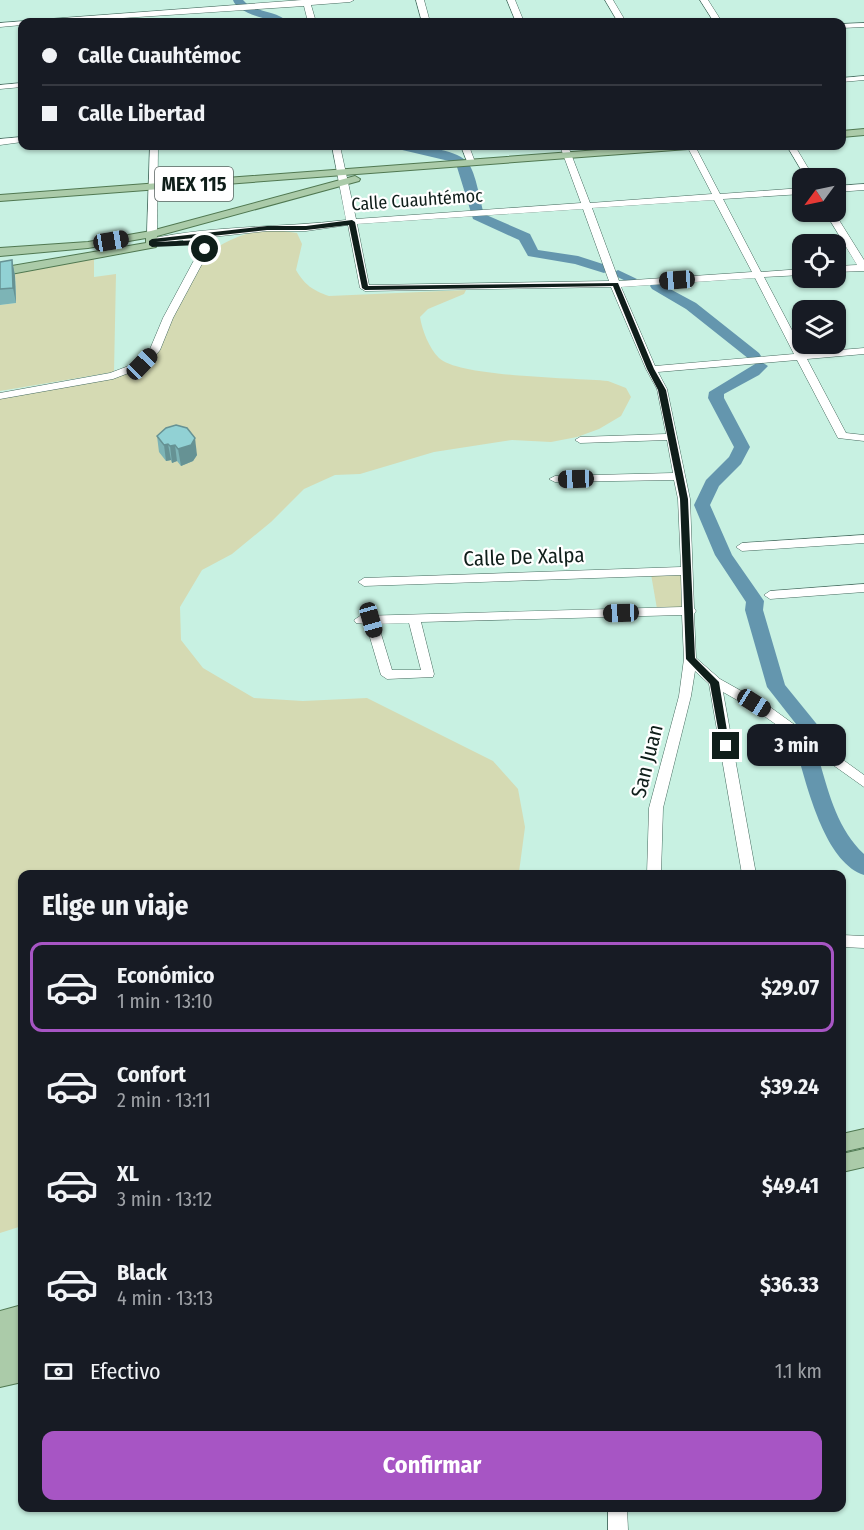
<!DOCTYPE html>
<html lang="es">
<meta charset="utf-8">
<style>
:root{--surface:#171b24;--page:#242831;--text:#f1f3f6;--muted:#9ea1a6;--line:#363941;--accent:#a755c4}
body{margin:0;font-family:"Fira Sans Condensed",sans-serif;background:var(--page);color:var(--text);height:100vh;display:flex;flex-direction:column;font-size:22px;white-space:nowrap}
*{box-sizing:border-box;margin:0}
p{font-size:20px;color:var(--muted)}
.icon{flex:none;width:33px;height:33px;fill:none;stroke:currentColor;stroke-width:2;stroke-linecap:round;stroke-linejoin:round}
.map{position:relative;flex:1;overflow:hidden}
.sheet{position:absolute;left:18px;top:870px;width:828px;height:642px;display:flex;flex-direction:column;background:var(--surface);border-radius:12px;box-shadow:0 2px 4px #0004}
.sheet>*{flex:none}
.guide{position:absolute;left:18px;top:18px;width:828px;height:132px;border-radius:12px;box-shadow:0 2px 4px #0004;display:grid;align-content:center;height:132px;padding:0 24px;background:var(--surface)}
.needle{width:39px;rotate:237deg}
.fabs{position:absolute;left:792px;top:168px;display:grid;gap:12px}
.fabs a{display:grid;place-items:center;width:54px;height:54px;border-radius:12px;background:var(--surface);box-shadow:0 2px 4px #0004;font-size:30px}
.end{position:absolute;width:27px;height:27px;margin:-14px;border:8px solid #0f1e1a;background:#fff;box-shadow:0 0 0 3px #fff}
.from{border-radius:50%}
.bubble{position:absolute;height:42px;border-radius:12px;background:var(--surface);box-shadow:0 2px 4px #0004;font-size:20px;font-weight:700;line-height:42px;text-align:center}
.car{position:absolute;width:18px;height:36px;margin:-18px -9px;border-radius:8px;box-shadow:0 0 4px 2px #0007;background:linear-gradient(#222 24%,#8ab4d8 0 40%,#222 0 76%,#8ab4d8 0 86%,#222 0)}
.guide b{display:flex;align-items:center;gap:21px;height:57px;font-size:22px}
.guide b+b{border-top:2px solid var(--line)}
.guide i{width:15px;height:15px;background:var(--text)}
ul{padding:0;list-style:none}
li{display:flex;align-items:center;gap:18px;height:90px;margin:0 12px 9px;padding:0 12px;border:3px solid transparent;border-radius:12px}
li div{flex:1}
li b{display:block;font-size:22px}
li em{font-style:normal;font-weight:700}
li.active{border-color:var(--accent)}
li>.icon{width:54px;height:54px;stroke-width:1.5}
h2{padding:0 24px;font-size:27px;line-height:72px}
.pay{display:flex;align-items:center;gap:15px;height:66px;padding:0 24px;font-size:22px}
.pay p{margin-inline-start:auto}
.action{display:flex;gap:12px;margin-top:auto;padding:12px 24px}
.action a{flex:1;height:69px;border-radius:12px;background:var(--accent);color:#fff;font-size:24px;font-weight:700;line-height:69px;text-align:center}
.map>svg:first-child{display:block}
</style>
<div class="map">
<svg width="864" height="1530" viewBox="0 0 864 1530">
<rect width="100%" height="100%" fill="#c8f1e2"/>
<!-- green -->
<g fill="#d5dab3">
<path d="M270 229 297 233 302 244 296 270C305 285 312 290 329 296L466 290 464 294 428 309 420 317C422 330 429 348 439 358 458 377 576 378 608 381L626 388 631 397 621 416 599 429 577 437 551 442 512 440 434 452 360 474 335 475 304 489 271 522 232 554 202 570 180 607 181 640 203 668 254 698 303 701 367 698 493 761 518 789 525 827 519 872 517 874H22V1226L0 1233V393L115 374 142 363 207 254C225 241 247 231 270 229Z"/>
<polygon points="94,259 94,277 116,274 114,372 0,391 0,305 16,303 15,273"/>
<polygon points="683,572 684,609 657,609 651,574"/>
</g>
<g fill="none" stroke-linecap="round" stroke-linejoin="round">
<!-- river -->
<g fill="#6496ae" fill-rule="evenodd">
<path d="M233 0H243C253 13 276 10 288 22 275 23 236 13 233 0Z"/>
<path d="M396 146C412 144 458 149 468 163 476 173 480 201 484 214L530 234 538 250 578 256 609 266 611 269 604 273 575 264 528 256 519 240 473 219 457 167 449 161 398 149Z"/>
<polygon points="618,270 637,279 630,283 611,274"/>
<polygon points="657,282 696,303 759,353 761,356 759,359 749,359 686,309 652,289 650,286 652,283"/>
<polygon points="760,361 768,366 759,375 724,394 724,398 750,447 741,464 719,486 710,505 732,555 764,601 763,610 785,685 824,733 821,738 814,740 807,738 767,687 745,610 746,602 715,555 694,505 706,480 729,457 734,447 708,398 709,392"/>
<path d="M806 742 813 744 816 749C827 786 835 827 864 854V875C824 862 807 785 796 749L799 744Z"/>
</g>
<!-- minor casing -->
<g stroke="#466b5f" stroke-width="1">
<g id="minor">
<polygon points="302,0 354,0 350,2 311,5 316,22 308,22 304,6 62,22 32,22 36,20"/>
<polygon points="416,0 424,0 430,22 422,22"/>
<polygon points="507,0 515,0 524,22 516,22"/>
<polygon points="605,0 613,0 626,22 618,22"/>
<polygon points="700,0 708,0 722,22 714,22"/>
<polygon points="25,21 22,25 0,27 0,23"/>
<polygon points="864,23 864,27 842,28 842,24"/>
<polygon points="864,76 864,80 842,82 842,78"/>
<polygon points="22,83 22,87 0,89 0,85"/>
<polygon points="22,137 22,142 0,145 0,139"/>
<polygon points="150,146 158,146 157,234 152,237 147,234"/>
<path d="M332 146H340L356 219 581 203 560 146H568L590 203 712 194 687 146H695L720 194 802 188V194L723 199 761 272 802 269V275L764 277 804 353 864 348V354L807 359 846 433 864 435V441L838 438 797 360 658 372 667 389 690 499 694 608 696 611 694 614 696 658 720 679 770 707 864 775V787L760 713 723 692 756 874H742L709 684 695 671 691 696 663 808 661 874H647L649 808 679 696 684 659 682 615 421 622 434 674 433 677 387 679 381 675 366 624 356 623 354 620 360 616 682 607 681 575 364 586 358 582 364 578 681 567 678 499 674 480 555 482 549 479 555 476 673 473 667 440 580 443 575 440 580 437 666 434 657 389 646 369 611 287 365 291 360 288 348 225 306 231H267L193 239C200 239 210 240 210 249L173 318 160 350 147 366 113 379 0 399V393L110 373 139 362 150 349 163 318 200 249 198 245 184 244 183 240 152 244 147 241 149 239C213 225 281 228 346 220ZM714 200 752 272 619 281 592 208ZM583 209 609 281 369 285 357 224ZM755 278 794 354 655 366 621 287ZM409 623 421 670H392L378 624Z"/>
<polygon points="461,146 469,146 475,162 474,164 468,164"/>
<polygon points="787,146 795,146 814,178 806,178"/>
<polygon points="864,184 864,190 836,192 836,186"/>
<polygon points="825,212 834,212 864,260 864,271 836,272 836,266 857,265"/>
<polygon points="864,535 864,543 742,551 736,547 742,543"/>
<polygon points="864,584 864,592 770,599 764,595 770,591"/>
<polygon points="842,935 864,936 864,948 842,947"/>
<polygon points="608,1508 627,1508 628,1530 608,1530"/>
</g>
</g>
<!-- major casing -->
<g stroke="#507851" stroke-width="2">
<g id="major">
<polygon points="864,129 864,135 842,137 842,131"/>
<polygon points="652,146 693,146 688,149 0,201 0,195"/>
<polygon points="355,176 360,179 359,181 157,236 156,247 0,276 0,268 146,243 146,238 88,248 0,256 0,248 88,242 151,231"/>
<polygon points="864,1129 864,1147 842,1152 842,1134"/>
<polygon points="864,1149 864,1167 842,1172 842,1154"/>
<polygon points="22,1305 22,1382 0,1387 0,1311"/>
</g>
</g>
<!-- minor -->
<use href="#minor" fill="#fff" fill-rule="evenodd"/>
<!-- major -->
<use href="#major" fill="#abcba9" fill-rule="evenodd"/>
</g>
<!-- wall -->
<g fill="#7db4b6">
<polygon points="12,260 15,276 16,303 0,305 0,262"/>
<polygon points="157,436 197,455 193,461 181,466 177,461 172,463 171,460 166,461 159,452"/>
</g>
<!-- shaded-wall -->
<g fill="#669294">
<polygon points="12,260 15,276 16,303 13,288"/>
<polygon points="195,438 197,455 193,461 181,466 178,449"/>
<polygon points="168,444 171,460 166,461 164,445"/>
<polygon points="175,445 177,461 172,463 170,446"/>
</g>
<!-- building -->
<g fill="#91d1d4" stroke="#669294" stroke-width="1.5">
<polygon points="12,260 13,288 0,289 0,262"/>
<polygon points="176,425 187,428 195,438 191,445 178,449 175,445 170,446 168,444 164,445 157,436 166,428"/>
</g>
<!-- route -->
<polygon fill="#0f1e1a" points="352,220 355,222 368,286 618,283 654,369 666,390 688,499 695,658 719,682 730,749 726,750 721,746 710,684 686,659 680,499 658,390 647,369 613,286 365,290 362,288 349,225 306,230 267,230 156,242 200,240 208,246 209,249 205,251 199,245 152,247 149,245 149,241 152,239 267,226 306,226"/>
<g text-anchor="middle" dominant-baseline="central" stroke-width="4.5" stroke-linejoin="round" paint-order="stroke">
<!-- far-street labels -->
<g font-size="18" fill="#0f1e1a" stroke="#fff">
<text transform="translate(417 200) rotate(-4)">Calle Cuauhtémoc</text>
</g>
<!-- shield labels -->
<rect fill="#fff" stroke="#57625f" stroke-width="1.5" x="155" y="167" width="78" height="34" rx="4.5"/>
<g font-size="20" font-weight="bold" fill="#0f1e1a">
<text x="194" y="184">MEX 115</text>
</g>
<!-- street labels -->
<g font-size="21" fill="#0f1e1a" stroke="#fff">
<text transform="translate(524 557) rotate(-2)">Calle De Xalpa</text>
<text transform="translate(647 761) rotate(-76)">San Juan</text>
</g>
</g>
</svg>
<div class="fabs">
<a><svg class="needle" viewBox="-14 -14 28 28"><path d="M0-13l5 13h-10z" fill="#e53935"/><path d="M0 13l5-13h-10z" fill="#9ea1a6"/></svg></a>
<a><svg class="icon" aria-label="locate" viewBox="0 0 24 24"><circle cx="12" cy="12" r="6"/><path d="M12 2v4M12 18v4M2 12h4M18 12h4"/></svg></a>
<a><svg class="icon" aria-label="layers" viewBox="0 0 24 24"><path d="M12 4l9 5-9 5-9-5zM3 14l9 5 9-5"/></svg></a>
</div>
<i class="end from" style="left:205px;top:249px"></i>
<i class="end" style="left:726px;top:746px"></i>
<div class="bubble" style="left:747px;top:724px;width:99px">3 min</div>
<i class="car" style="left:111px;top:241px;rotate:80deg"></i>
<i class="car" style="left:677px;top:280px;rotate:266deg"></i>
<i class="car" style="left:142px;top:364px;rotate:44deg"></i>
<i class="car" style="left:576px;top:479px;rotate:268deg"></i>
<i class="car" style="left:621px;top:613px;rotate:268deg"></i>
<i class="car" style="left:371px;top:620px;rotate:164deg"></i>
<i class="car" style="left:754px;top:703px;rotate:122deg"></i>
<div class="guide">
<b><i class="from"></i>Calle Cuauhtémoc</b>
<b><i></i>Calle Libertad</b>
</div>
<section class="sheet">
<h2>Elige un viaje</h2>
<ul>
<li class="active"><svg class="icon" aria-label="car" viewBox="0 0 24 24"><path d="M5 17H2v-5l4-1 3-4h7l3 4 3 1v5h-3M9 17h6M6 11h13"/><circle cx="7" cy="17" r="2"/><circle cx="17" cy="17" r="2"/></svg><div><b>Económico</b><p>1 min · 13:10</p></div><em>$29.07</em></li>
<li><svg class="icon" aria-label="car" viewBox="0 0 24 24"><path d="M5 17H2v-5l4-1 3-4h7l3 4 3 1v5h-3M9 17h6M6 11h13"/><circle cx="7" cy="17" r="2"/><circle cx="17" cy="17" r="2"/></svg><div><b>Confort</b><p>2 min · 13:11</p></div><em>$39.24</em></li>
<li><svg class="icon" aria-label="car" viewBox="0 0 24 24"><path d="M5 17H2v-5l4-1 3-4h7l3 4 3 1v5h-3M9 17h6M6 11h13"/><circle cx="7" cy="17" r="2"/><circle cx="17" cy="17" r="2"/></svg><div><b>XL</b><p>3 min · 13:12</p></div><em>$49.41</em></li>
<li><svg class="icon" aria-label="car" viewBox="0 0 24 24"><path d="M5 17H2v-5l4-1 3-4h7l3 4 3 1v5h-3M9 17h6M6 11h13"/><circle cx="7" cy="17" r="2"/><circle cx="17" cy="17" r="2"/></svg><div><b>Black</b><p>4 min · 13:13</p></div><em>$36.33</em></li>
</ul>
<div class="pay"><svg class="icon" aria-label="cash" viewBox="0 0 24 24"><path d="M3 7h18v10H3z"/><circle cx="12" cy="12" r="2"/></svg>Efectivo<p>1.1 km</p></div>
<div class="action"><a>Confirmar</a></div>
</section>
</div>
